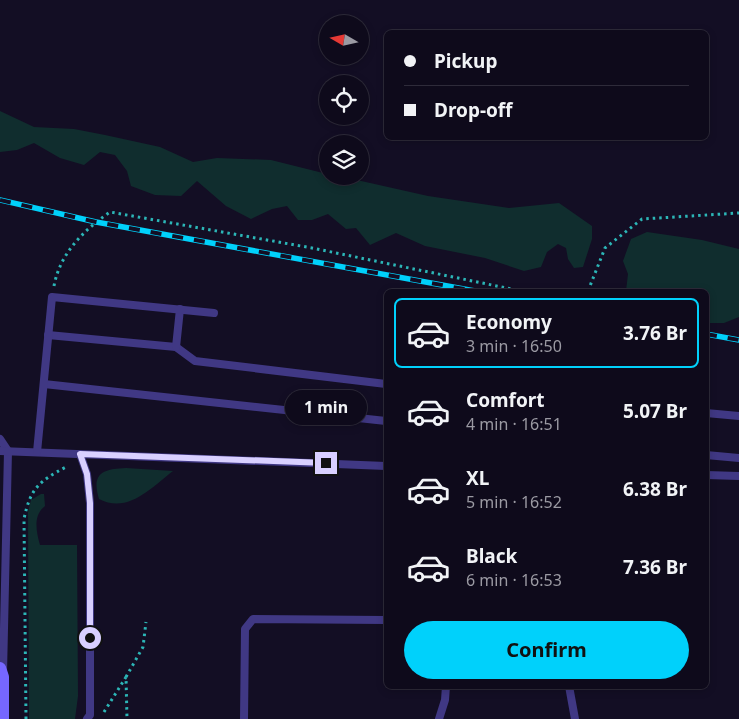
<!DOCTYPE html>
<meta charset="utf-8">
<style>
:root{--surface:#0e0a1b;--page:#171324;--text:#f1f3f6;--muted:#9b9aa3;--line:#2e2b3a;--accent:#00d1fb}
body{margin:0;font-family:"Noto Sans",sans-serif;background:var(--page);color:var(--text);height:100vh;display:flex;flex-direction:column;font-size:19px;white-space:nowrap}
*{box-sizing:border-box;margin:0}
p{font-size:16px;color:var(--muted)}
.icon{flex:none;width:28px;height:28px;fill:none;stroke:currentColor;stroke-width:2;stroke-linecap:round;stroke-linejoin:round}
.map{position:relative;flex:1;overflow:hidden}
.panel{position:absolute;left:384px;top:289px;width:325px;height:400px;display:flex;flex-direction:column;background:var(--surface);border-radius:8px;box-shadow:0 2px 8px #0003,0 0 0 1px var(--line)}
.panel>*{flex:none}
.top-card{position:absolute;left:384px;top:30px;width:325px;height:110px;border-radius:8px;box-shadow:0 2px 8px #0003,0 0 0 1px var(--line);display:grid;align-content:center;height:110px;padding:0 20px;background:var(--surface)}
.needle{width:32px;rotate:279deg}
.tools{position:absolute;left:319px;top:15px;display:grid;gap:10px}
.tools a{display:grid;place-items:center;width:50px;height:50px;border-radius:50%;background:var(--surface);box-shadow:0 2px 8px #0003,0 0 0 1px var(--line);font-size:25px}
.end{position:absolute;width:22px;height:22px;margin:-11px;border:6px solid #d9d0ff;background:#111;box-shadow:0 0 0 2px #111}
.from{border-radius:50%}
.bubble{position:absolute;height:35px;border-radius:18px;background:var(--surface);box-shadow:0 2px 8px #0003,0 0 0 1px var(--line);font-size:16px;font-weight:700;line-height:35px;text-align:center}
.top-card b{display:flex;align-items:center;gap:18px;height:48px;font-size:19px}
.top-card b+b{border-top:1px solid var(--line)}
.top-card i{width:12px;height:12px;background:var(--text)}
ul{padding:9px 0 0;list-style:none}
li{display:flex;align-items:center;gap:15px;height:70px;margin:0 10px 8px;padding:0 10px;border:2px solid transparent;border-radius:8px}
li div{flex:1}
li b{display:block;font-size:19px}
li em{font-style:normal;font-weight:700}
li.current{border-color:var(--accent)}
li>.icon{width:45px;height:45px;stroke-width:1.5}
.cta{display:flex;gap:10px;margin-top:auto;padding:10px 20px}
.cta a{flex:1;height:58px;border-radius:30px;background:var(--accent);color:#111;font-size:20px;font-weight:700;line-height:58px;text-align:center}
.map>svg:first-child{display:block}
</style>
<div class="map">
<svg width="739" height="719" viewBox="0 0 739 719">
<rect width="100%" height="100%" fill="#130e24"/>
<!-- green -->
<g fill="#102d2e">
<polygon points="0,111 34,127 74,129 105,135 160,147 193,162 217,158 271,160 327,174 328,176 339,176 428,196 509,208 559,203 592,226 592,239 583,267 574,268 568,259 566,248 558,244 547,252 541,267 524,271 485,258 425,246 396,233 370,245 356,228 346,229 328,214 312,220 298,220 287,206 272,209 251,219 226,206 197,181 181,196 155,195 131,186 127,171 115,155 100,152 84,165 60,158 34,143 17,150 0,152"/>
<polygon points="647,232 702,240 739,249 739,317 724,323 706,323 706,291 626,291 628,274 623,261 631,239"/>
<path d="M126 468 173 471C151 488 128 514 99 499 91 473 103 469 126 468Z"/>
<path d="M41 494H44L45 506C33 515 36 531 40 545H77L78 696 75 719H29L28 512 31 500Z"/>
</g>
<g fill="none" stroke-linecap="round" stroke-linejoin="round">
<!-- path -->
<g stroke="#2cb6b7" stroke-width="3" stroke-dasharray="2.5 4" stroke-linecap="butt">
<path d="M54 286C60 253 84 230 110 212L312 248 521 291"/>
<polyline points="588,291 605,248 642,219 739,213"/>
<polyline points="126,677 143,647 146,622"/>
<polyline points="104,712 126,677 127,719"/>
<path d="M26 719 24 519C30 489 39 481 66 467"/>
</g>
<!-- lane -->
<g stroke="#403884" stroke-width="8">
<polyline points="48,335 176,347 195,361 386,384"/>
<polyline points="176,347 180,309"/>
<polyline points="44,384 386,421"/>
<polyline points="706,413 739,416"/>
<polyline points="0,439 8,451 3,673"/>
<polyline points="0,451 386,466"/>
<polyline points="37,452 52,297 214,313"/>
<polyline points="80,454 87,474 90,503 90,715 87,719"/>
<polyline points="706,455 739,458"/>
<polyline points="706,475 739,476"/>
<polyline points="569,686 575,719"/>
<polyline points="244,719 245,629 253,619 386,620"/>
<polyline points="439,719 445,700 446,686"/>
</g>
<!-- secondary -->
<polyline stroke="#7667ff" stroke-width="12" points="0,668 3,677 3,719"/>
<!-- rail casing -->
<g stroke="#00d1fb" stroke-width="5.5">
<g id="rail">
<polyline points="0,200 96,222 475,291"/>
<polyline points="706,334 739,340"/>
</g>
</g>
<!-- rail -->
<use href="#rail" stroke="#130e24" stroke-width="4" stroke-dasharray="11" stroke-linecap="butt"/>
</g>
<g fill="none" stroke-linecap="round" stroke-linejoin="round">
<!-- route -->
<polyline stroke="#d9d0ff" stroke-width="6" points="90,638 90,503 87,474 80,454 326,463"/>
</g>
</svg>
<div class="tools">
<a><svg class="needle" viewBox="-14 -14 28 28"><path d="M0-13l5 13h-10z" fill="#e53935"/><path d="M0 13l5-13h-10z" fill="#9b9aa3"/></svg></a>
<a><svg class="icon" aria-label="locate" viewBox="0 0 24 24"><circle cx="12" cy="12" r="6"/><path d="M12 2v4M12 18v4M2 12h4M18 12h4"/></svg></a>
<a><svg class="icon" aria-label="layers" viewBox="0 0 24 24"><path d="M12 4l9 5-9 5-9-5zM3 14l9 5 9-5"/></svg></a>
</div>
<i class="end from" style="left:90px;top:638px"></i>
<i class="end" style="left:326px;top:463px"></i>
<div class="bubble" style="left:285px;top:390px;width:82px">1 min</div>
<div class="top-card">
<b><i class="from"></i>Pickup</b>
<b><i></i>Drop-off</b>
</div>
<section class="panel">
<ul>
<li class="current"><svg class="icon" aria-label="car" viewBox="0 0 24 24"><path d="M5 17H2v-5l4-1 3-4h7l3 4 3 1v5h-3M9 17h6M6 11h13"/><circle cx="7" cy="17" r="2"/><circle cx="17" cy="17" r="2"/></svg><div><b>Economy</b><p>3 min · 16:50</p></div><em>3.76 Br</em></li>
<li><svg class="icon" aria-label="car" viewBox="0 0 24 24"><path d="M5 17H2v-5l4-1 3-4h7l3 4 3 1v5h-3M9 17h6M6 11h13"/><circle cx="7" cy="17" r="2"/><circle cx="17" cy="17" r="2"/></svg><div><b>Comfort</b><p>4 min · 16:51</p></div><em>5.07 Br</em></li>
<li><svg class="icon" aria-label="car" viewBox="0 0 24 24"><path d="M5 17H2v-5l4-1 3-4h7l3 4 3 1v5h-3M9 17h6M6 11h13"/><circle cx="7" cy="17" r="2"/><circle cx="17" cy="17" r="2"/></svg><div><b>XL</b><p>5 min · 16:52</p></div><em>6.38 Br</em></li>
<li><svg class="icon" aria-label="car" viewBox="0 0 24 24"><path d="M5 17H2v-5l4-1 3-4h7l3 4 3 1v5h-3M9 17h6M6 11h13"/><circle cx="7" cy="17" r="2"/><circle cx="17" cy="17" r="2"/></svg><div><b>Black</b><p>6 min · 16:53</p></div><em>7.36 Br</em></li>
</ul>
<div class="cta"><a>Confirm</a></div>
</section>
</div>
